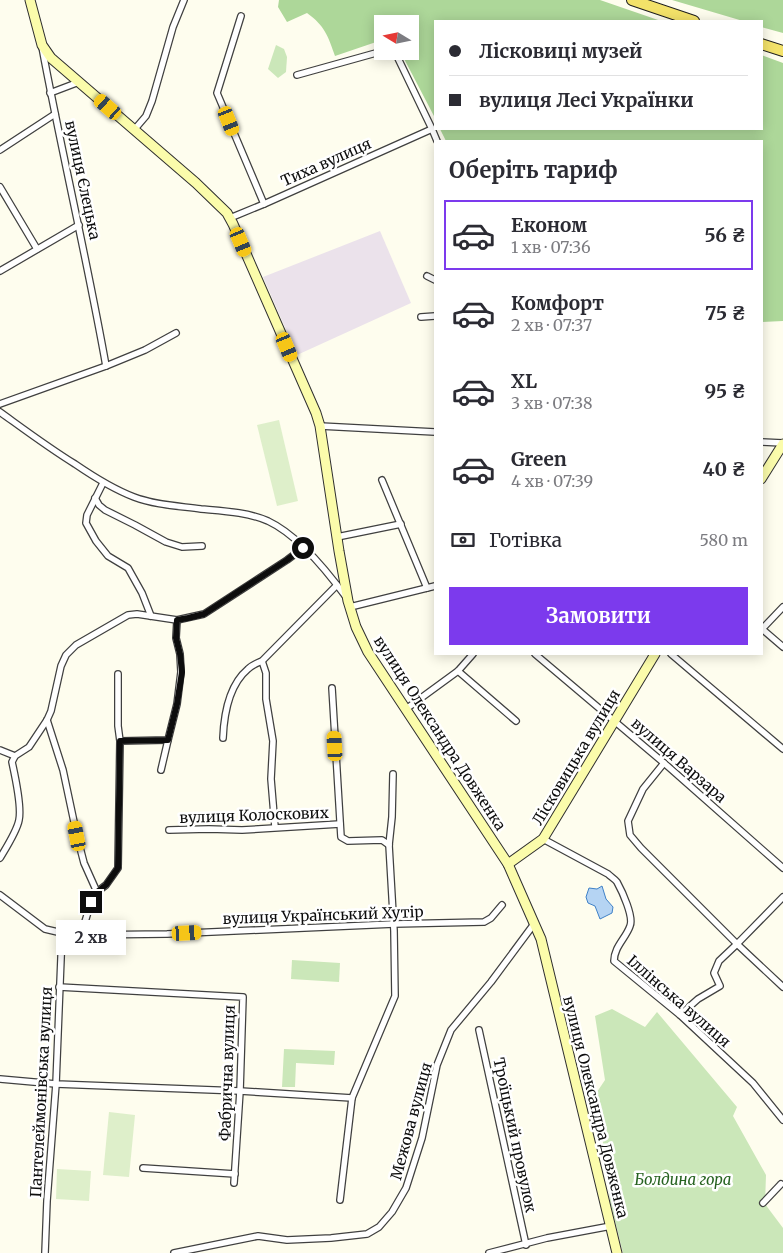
<!DOCTYPE html>
<html lang="uk">
<meta charset="utf-8">
<style>
:root{--surface:#fff;--page:#f2f2f3;--text:#2b2b33;--muted:#7c7c81;--line:#e1e1e2;--accent:#7c3aed}
body{margin:0;font-family:Merriweather,serif;background:var(--page);color:var(--text);height:100vh;display:flex;flex-direction:column;font-size:19px;white-space:nowrap}
*{box-sizing:border-box;margin:0}
p{font-size:16px;color:var(--muted)}
.icon{flex:none;width:28px;height:28px;fill:none;stroke:currentColor;stroke-width:2;stroke-linecap:round;stroke-linejoin:round}
.map{position:relative;flex:1;overflow:hidden}
.sheet{position:absolute;left:434px;top:140px;width:329px;height:515px;display:flex;flex-direction:column;background:var(--surface);border-radius:0px;box-shadow:0 2px 12px #0003}
.sheet>*{flex:none}
.guide{position:absolute;left:434px;top:20px;width:329px;height:110px;border-radius:0px;box-shadow:0 2px 12px #0003;display:grid;align-content:center;height:110px;padding:0 15px;background:var(--surface)}
.needle{width:32px;rotate:280deg}
.tools{position:absolute;left:374px;top:15px;display:grid;gap:10px}
.tools a{display:grid;place-items:center;width:45px;height:45px;border-radius:0px;background:var(--surface);box-shadow:0 2px 12px #0003;font-size:25px}
.end{position:absolute;width:22px;height:22px;margin:-11px;border:6px solid #0d0d0d;background:#fff;box-shadow:0 0 0 2px #fff}
.from{border-radius:50%}
.bubble{position:absolute;height:35px;border-radius:0px;background:var(--surface);box-shadow:0 2px 12px #0003;font-size:16px;font-weight:700;line-height:35px;text-align:center}
.car{position:absolute;width:15px;height:30px;margin:-15px -8px;border-radius:6px;box-shadow:0 0 4px 1px #0007;background:linear-gradient(#f5c518 24%,#345 0 40%,#f5c518 0 76%,#345 0 86%,#f5c518 0)}
.guide b{display:flex;align-items:center;gap:18px;height:48px;font-size:19px}
.guide b+b{border-top:1px solid var(--line)}
.guide i{width:12px;height:12px;background:var(--text)}
ul{padding:0;list-style:none}
li{display:flex;align-items:center;gap:15px;height:70px;margin:0 10px 8px;padding:0 5px;border:2px solid transparent;border-radius:0px}
li div{flex:1}
li b{display:block;font-size:19px}
li em{font-style:normal;font-weight:700}
li.current{border-color:var(--accent)}
li>.icon{width:45px;height:45px;stroke-width:1.5}
h2{padding:0 15px;font-size:22px;line-height:60px}
.pay{display:flex;align-items:center;gap:12px;height:55px;padding:0 15px;font-size:19px}
.pay p{margin-inline-start:auto}
.button{display:flex;gap:10px;margin-top:auto;padding:10px 15px}
.button a{flex:1;height:58px;border-radius:0px;background:var(--accent);color:#fff;font-size:20px;font-weight:700;line-height:58px;text-align:center}
.map>svg:first-child{display:block}
</style>
<div class="map">
<svg width="783" height="1253" viewBox="0 0 783 1253">
<rect width="100%" height="100%" fill="#fefdee"/>
<!-- industrial -->
<polygon fill="#ebe2eb" points="380,231 411,303 297,355 263,277"/>
<!-- green -->
<g fill="#cbe7b9">
<polygon points="276,45 284,49 287,57 286,72 278,78 268,69"/>
<polygon points="292,960 340,963 339,982 291,979"/>
<polygon points="612,1009 645,1027 657,1012 737,1107 733,1116 766,1175 765,1204 783,1228 783,1253 623,1253 610,1201 597,1092 605,1080 595,1016"/>
<polygon points="284,1049 335,1051 334,1065 296,1063 295,1087 282,1087"/>
</g>
<!-- forest -->
<g fill="#add799">
<path d="M279 0H600L661 21H435V118L400 51H410V24H382V40L335 56C328 36 325 26 307 13L287 22 278 7Z"/>
<polygon points="672,0 783,0 783,33 761,27 761,21 743,21"/>
<polygon points="761,55 783,63 783,321 761,322 761,141 446,141 440,129 761,129"/>
</g>
<!-- pitch -->
<g fill="#deefca">
<polygon points="279,420 298,501 277,506 257,425"/>
<polygon points="109,1112 135,1115 129,1177 103,1175"/>
<polygon points="57,1169 91,1171 89,1201 56,1199"/>
</g>
<!-- water -->
<polygon fill="#b5d4f3" stroke="#3f81c7" points="602,886 606,899 613,907 612,913 600,919 595,906 588,903 586,897 589,888 597,889"/>
<g fill="none" stroke-linecap="round" stroke-linejoin="round">
<!-- minor casing -->
<g stroke="#404040" stroke-width="8">
<g id="minor">
<polyline points="241,16 217,93 264,204"/>
<path d="M42 47C62 154 87 259 106 366"/>
<polyline points="393,51 395,52 432,129 437,141"/>
<polyline points="297,75 383,51"/>
<polyline points="50,93 79,82"/>
<polyline points="134,130 146,116 152,101 173,27 184,0"/>
<polyline points="0,150 55,114"/>
<polyline points="0,187 37,249"/>
<polyline points="230,218 264,204 432,129"/>
<polyline points="0,271 79,225"/>
<polyline points="427,276 435,280"/>
<polyline points="421,317 435,316"/>
<polyline points="0,404 106,366 145,350 176,333"/>
<path d="M0 412C25 430 49 448 75 464 94 477 113 489 134 497 155 505 179 506 201 509 223 511 247 512 268 521 298 535 327 571 346 597"/>
<polyline points="320,426 435,432"/>
<polyline points="761,442 783,443"/>
<polyline points="382,480 427,588"/>
<polyline points="103,483 87,515 86,523 96,541 108,556 128,568 142,593 151,616"/>
<polyline points="95,498 99,505 105,510 135,525 166,542 182,547 202,546"/>
<polyline points="337,537 401,524"/>
<polyline points="350,607 435,586"/>
<polyline points="761,628 783,647"/>
<polyline points="762,629 783,607"/>
<polyline points="535,654 664,763 783,868"/>
<polyline points="671,654 783,749"/>
<polyline points="262,661 266,673 266,699 273,741 271,779 275,827"/>
<polyline points="458,671 516,721"/>
<polyline points="332,688 341,837 348,841 382,840 389,845"/>
<polyline points="406,709 458,671 473,654"/>
<polyline points="47,720 63,770 77,836 84,863 97,892"/>
<path d="M223 738C224 714 229 685 248 669 252 665 257 663 262 661L337 585"/>
<polyline points="120,741 168,740 177,704 181,672 180,654 176,638 177,620"/>
<polyline points="0,750 15,756"/>
<polyline points="664,763 643,789 628,821 630,835 641,848 737,944 783,987"/>
<polyline points="161,770 168,740"/>
<polyline points="169,830 209,829 242,830 340,824"/>
<path d="M543 839 608 874C611 877 615 879 617 882 622 891 634 917 630 926 626 938 614 947 614 961L680 1015 753 1083 783 1120"/>
<path d="M0 858C6 848 17 831 19 820 22 806 15 776 12 762L15 756 29 747 47 720 51 711 61 666 66 655 76 645 128 615 137 614 177 620 204 614 287 560 303 548"/>
<polyline points="0,895 45,929 62,933 81,935 167,934 394,924 484,922 491,918 502,905"/>
<polyline points="81,935 91,902 97,892 106,885 118,868 120,741 118,726 118,674"/>
<polyline points="59,987 243,997 240,1091 234,1183"/>
<polyline points="680,1015 698,999 720,986 714,973 719,961 737,944 783,897"/>
<polyline points="479,1030 526,1245"/>
<polyline points="0,1079 56,1084 240,1091 352,1098"/>
<polyline points="143,1168 235,1174"/>
<polyline points="340,1200 352,1098 395,996 394,931 389,845 392,817 393,774"/>
<polyline points="763,1203 781,1184"/>
<polyline points="45,1253 47,1201 56,1084 62,933"/>
<polyline points="174,1253 258,1236 287,1240 331,1238 367,1234 379,1227 392,1212 406,1188 422,1138 437,1065 451,1030 491,982 534,924"/>
<polyline points="489,1253 547,1238 611,1226"/>
</g>
</g>
<!-- secondary casing -->
<g stroke="#2f2f2f" stroke-width="11">
<g id="secondary">
<polyline points="30,0 42,45 51,58 196,183 227,213 233,224 316,413 320,426 339,551 348,601 356,627 368,652 508,864 541,939 617,1253"/>
<polyline points="761,479 783,444"/>
<polyline points="508,864 543,839 655,654"/>
</g>
</g>
<!-- primary casing -->
<g stroke="#1e1e1e" stroke-width="12">
<g id="primary">
<polyline points="632,0 694,21"/>
<polyline points="761,44 783,51"/>
</g>
</g>
<!-- minor -->
<use href="#minor" stroke="#fff" stroke-width="5.5"/>
<!-- secondary -->
<use href="#secondary" stroke="#fbfcab" stroke-width="9"/>
<!-- primary -->
<use href="#primary" stroke="#f3e269" stroke-width="10"/>
</g>
<g fill="none" stroke-linecap="round" stroke-linejoin="round">
<!-- route -->
<polyline stroke="#0d0d0d" stroke-width="6" points="91,902 97,892 106,885 118,868 120,741 168,740 177,704 182,672 180,654 176,638 177,620 188,618 204,614 287,560 303,548"/>
</g>
<g text-anchor="middle" dominant-baseline="central" stroke-width="5" stroke-linejoin="round" paint-order="stroke">
<!-- street labels -->
<g font-size="15" fill="#0d0d0d" stroke="#fff">
<text transform="translate(326 162) rotate(-24)">Тиха вулиця</text>
<text transform="translate(83 180) rotate(78)">вулиця Єлецька</text>
<text transform="translate(440 733) rotate(57)">вулиця Олександра Довженка</text>
<text transform="translate(576 757) rotate(-59)">Лісковицька вулиця</text>
<text transform="translate(679 760) rotate(41)">вулиця Варзара</text>
<text transform="translate(254 815) rotate(-2)">вулиця Колоскових</text>
<text transform="translate(323 915) rotate(-2)">вулиця Український Хутір</text>
<text transform="translate(679 1001) rotate(41)">Іллінська вулиця</text>
<text transform="translate(227 1073) rotate(-88)">Фабрична вулиця</text>
<text transform="translate(41 1092) rotate(-87)">Пантелеймонівська вулиця</text>
<text transform="translate(596 1107) rotate(76)">вулиця Олександра Довженка</text>
<text transform="translate(411 1121) rotate(-75)">Межова вулиця</text>
<text transform="translate(515 1135) rotate(78)">Троїцький провулок</text>
</g>
<!-- park labels -->
<g font-size="15" font-style="italic" fill="#266220" stroke="#fff">
<text x="683" y="1179">Болдина гора</text>
</g>
</g>
</svg>
<div class="tools">
<a><svg class="needle" viewBox="-14 -14 28 28"><path d="M0-13l5 13h-10z" fill="#e53935"/><path d="M0 13l5-13h-10z" fill="#7c7c81"/></svg></a>
</div>
<i class="end from" style="left:303px;top:548px"></i>
<i class="end" style="left:91px;top:902px"></i>
<div class="bubble" style="left:56px;top:920px;width:70px">2 хв</div>
<i class="car" style="left:108px;top:107px;rotate:311deg"></i>
<i class="car" style="left:229px;top:121px;rotate:158deg"></i>
<i class="car" style="left:241px;top:242px;rotate:157deg"></i>
<i class="car" style="left:287px;top:347px;rotate:157deg"></i>
<i class="car" style="left:335px;top:746px;rotate:357deg"></i>
<i class="car" style="left:77px;top:836px;rotate:349deg"></i>
<i class="car" style="left:187px;top:933px;rotate:87deg"></i>
<div class="guide">
<b><i class="from"></i>Лісковиці музей</b>
<b><i></i>вулиця Лесі Українки</b>
</div>
<section class="sheet">
<h2>Оберіть тариф</h2>
<ul>
<li class="current"><svg class="icon" aria-label="car" viewBox="0 0 24 24"><path d="M5 17H2v-5l4-1 3-4h7l3 4 3 1v5h-3M9 17h6M6 11h13"/><circle cx="7" cy="17" r="2"/><circle cx="17" cy="17" r="2"/></svg><div><b>Економ</b><p>1 хв · 07:36</p></div><em>56 ₴</em></li>
<li><svg class="icon" aria-label="car" viewBox="0 0 24 24"><path d="M5 17H2v-5l4-1 3-4h7l3 4 3 1v5h-3M9 17h6M6 11h13"/><circle cx="7" cy="17" r="2"/><circle cx="17" cy="17" r="2"/></svg><div><b>Комфорт</b><p>2 хв · 07:37</p></div><em>75 ₴</em></li>
<li><svg class="icon" aria-label="car" viewBox="0 0 24 24"><path d="M5 17H2v-5l4-1 3-4h7l3 4 3 1v5h-3M9 17h6M6 11h13"/><circle cx="7" cy="17" r="2"/><circle cx="17" cy="17" r="2"/></svg><div><b>XL</b><p>3 хв · 07:38</p></div><em>95 ₴</em></li>
<li><svg class="icon" aria-label="car" viewBox="0 0 24 24"><path d="M5 17H2v-5l4-1 3-4h7l3 4 3 1v5h-3M9 17h6M6 11h13"/><circle cx="7" cy="17" r="2"/><circle cx="17" cy="17" r="2"/></svg><div><b>Green</b><p>4 хв · 07:39</p></div><em>40 ₴</em></li>
</ul>
<div class="pay"><svg class="icon" aria-label="cash" viewBox="0 0 24 24"><path d="M3 7h18v10H3z"/><circle cx="12" cy="12" r="2"/></svg>Готівка<p>580 m</p></div>
<div class="button"><a>Замовити</a></div>
</section>
</div>
